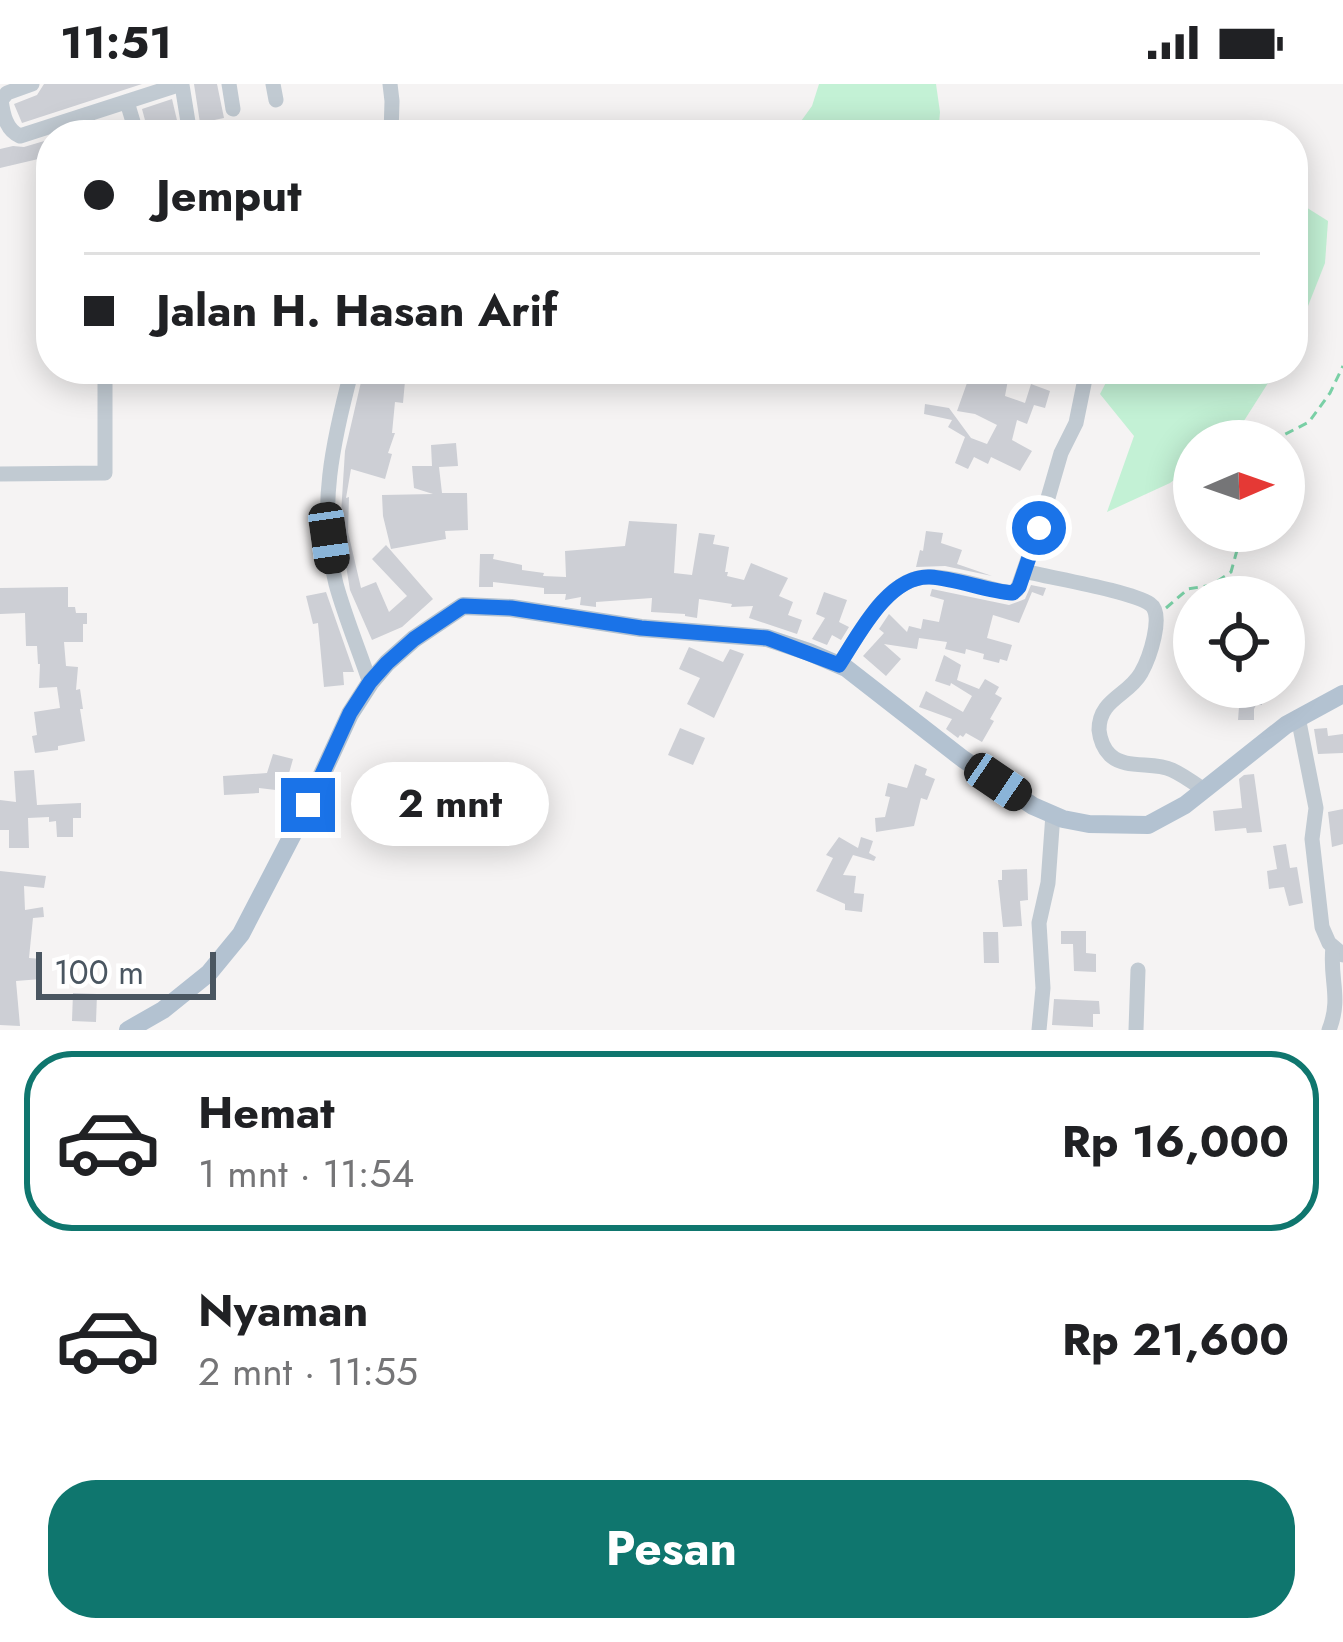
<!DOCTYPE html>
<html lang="id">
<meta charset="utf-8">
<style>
:root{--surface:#fff;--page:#f6f6f6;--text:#202124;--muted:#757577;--line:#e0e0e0;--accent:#0f766e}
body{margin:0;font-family:Jost,sans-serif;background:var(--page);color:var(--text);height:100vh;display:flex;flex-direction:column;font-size:45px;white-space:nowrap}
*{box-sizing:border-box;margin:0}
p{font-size:39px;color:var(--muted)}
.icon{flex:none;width:66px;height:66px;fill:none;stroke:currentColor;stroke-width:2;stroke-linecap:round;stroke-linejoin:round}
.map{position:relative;height:946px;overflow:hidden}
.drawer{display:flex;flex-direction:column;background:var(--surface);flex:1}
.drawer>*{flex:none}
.top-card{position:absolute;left:36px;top:36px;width:1272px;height:264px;border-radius:48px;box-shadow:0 6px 30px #0003;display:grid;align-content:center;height:264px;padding:0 48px;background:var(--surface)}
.needle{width:78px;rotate:88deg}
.buttons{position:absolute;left:1173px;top:336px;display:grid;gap:24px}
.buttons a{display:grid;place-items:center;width:132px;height:132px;border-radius:50%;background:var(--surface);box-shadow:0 6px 30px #0003;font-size:60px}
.scale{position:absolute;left:36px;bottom:30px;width:180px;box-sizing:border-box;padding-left:12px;border:6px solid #4a5661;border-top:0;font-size:33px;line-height:42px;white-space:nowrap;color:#4a5661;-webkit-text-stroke:9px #fff;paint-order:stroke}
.end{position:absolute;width:54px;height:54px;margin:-27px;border:15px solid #1a73e8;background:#fff;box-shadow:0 0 0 6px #fff}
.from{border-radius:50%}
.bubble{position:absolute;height:84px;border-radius:42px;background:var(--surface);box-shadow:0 6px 30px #0003;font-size:39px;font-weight:700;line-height:84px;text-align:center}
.car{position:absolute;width:36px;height:72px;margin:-36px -18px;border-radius:15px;box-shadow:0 0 9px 3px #0007;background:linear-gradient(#222 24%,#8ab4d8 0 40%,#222 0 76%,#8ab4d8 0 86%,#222 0)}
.top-card b{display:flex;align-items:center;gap:42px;height:114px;font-size:45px}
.top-card b+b{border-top:3px solid var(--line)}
.top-card i{width:30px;height:30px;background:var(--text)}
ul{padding:21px 0 0;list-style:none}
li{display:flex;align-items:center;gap:36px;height:180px;margin:0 24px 18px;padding:0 24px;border:6px solid transparent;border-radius:48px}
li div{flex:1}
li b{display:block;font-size:45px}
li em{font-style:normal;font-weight:700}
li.selected{border-color:var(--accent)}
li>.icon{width:108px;height:108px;stroke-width:1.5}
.button{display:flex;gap:24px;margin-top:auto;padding:24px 48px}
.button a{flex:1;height:138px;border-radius:48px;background:var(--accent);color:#fff;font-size:48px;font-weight:700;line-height:138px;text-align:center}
.status{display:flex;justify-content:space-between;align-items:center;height:84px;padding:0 60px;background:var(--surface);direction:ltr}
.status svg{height:33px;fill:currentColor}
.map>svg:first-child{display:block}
</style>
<div class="status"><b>11:51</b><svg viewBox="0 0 49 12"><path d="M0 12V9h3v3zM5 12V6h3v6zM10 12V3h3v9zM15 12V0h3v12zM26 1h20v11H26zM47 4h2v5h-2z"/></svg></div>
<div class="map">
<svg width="1343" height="946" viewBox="0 0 1343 946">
<rect width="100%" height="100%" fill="#f5f3f3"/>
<!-- green -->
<g fill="#c3f1d5">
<polygon points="819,0 936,0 940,28 938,51 791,51 812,22"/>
<polygon points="1293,115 1328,137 1325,179 1293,260"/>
<polygon points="1113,285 1277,285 1235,351 1227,357 1194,357 1194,381 1170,399 1107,428 1134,352 1100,310"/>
</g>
<!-- building -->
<g fill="#cdcfd5">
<polygon points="44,0 142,0 22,39 14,20 37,11"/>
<polygon points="194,0 217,0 224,34 200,39"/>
<polygon points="172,15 180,49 149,51 142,25"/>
<polygon points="51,55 51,72 0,84 0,65 13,62 24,63"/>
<polygon points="364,285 375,285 374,290 405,297 403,319 395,318 392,349 395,349 388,369 392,370 385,395 351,385 346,414 349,413 348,448 361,504 376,498 389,528 407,512 372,475 386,461 433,515 402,543 372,556 350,506 340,445 345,367"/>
<polygon points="972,285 990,287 991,285 1010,285 1005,312 1025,319 1031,300 1050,307 1045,324 1034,321 1027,340 1017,336 1012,356 1032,367 1020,387 991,373 988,380 974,373 968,385 955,379 965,353 948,343 952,336 924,330 925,320 949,324 971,354 987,360 997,341 975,330 957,327"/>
<polygon points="456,359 458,382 439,383 442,409 467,409 468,446 445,447 446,455 391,465 383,432 382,411 433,410 414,404 412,382 432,382 431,361"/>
<polygon points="629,437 677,440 674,489 692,491 699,449 715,451 713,460 729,463 725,488 728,488 727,492 744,496 751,479 788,494 779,512 793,518 788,531 802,536 797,550 749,534 753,522 731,523 732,520 699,515 697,534 685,532 685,530 651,528 652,514 596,518 596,523 580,521 581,513 565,516 566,510 544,510 544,504 493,498 493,503 479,503 480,470 494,470 493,475 522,481 522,486 544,489 543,492 566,493 565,467 625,462"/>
<polygon points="926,447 943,449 941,459 962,466 957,480 992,492 945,482 916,483 920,466 923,467"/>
<polygon points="1031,501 1046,504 1043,512 1032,508 1019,539 993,531 987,554 1012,561 1007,577 1000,575 999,579 983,575 984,570 966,565 965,570 945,565 947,558 919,554 917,565 884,560 901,575 886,592 863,572 884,549 879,545 889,530 907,548 909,542 921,545 923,535 939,538 944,516 930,512 932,505 1009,521 1025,515"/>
<polygon points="68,503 68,523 75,523 76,529 87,529 87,540 83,540 83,558 64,558 66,582 78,583 76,606 80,605 83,625 80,625 85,657 58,662 58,666 35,669 32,652 37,651 34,628 60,624 57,603 39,604 40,580 38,580 37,562 26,562 25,529 0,530 0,504"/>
<polygon points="326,508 354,588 343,588 344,601 324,603 318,539 313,540 306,512"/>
<polygon points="824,508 847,516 839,538 849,543 841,556 832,551 827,561 812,555 825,534 816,530"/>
<polygon points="689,563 723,578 730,565 744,570 714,634 687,620 700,594 679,585"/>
<polygon points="944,571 961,581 957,596 979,605 985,595 999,603 995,610 1002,614 990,635 994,637 982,658 966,649 963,653 960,651 958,654 946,645 952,635 919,623 926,607 963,628 972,612 951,599 950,602 935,597"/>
<polygon points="1240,610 1262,611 1262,621 1256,621 1254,625 1254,636 1238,636"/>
<polygon points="680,644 705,654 693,681 668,671"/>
<polygon points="1327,644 1328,652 1343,650 1343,669 1318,670 1314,645"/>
<polygon points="273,670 293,675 284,707 259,704 259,709 224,711 223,692 267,689"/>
<polygon points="915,680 927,685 925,691 935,695 927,716 921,714 914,742 876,748 875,734 885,733 890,713 885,712 888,699 907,704"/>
<polygon points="34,686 37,721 81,719 81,734 73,734 73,753 57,753 56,737 49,738 49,733 28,734 29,764 9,764 9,746 0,746 0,716 16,718 14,687"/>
<polygon points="1254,690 1262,748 1247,749 1246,744 1215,747 1213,727 1242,724 1239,695 1244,691"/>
<polygon points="1343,725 1343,760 1332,763 1328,728"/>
<polygon points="839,753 858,764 861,753 873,757 869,769 876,773 874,777 853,771 843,791 856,792 854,809 864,810 862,828 845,826 845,820 816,807 833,774 826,771"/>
<polygon points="1286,760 1290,784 1297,783 1303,819 1289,822 1284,803 1269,805 1267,787 1277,785 1273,762"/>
<polygon points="1027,785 1028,816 1020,817 1022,842 1003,843 998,796 1002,796 1002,786"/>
<polygon points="0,787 46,792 44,804 24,802 25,826 43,823 44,833 33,834 29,874 42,875 41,895 16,897 20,942 0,941"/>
<polygon points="1061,847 1086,847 1086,869 1096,870 1096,888 1074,887 1073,860 1061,860"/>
<polygon points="983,848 998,848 999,879 984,879"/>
<polygon points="73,909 97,910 96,938 72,937"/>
<polygon points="1054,915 1099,917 1100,930 1093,930 1093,943 1052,941"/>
</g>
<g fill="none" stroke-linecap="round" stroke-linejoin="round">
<!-- path -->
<g stroke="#7ad0a6" stroke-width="3" stroke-dasharray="9 6" stroke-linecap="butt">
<polyline points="1272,357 1309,338 1330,309 1343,282"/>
<polyline points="1166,524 1188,505 1212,501 1231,488 1239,459 1239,447"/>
</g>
<!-- minor -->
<g stroke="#c1cad2" stroke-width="15">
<path d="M32 0 7 9 1 16C3 30 6 46 20 52L181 0"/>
<polyline points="229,0 233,25"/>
<polyline points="273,0 276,16"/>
<polyline points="390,0 392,17 391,51"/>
<polyline points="182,1 188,38"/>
<polyline points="127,18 137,51"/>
<polyline points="86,31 91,51"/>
<path d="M352 285C333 356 317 427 336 500 345 533 359 566 370 599"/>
<polyline points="0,390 105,389 105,285"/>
<path d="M1024 487C1051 494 1131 507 1150 520 1165 530 1149 575 1141 589 1128 612 1099 615 1099 646 1100 655 1104 665 1110 671 1126 686 1153 677 1172 686 1183 691 1194 699 1204 706"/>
<path d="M839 581C858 552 885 497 924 493 948 491 986 504 1010 509L1017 506 1041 438 1061 369 1076 339 1087 285"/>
<polyline points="1298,633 1316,724 1312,755 1322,843 1329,859 1343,871"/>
<polyline points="1039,946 1043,904 1039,839 1048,799 1053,730"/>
<polyline points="1136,946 1138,886"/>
<path d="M1329 946C1342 913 1329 895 1333 863"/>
</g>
<!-- major -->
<polyline stroke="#b3c2d1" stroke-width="18" points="128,946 163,926 209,889 241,850 308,721 350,630 370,599 387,579 414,555 463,522 511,524 641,544 767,554 809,568 846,584 963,675 1033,722 1063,735 1089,740 1148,741 1185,721 1286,641 1343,610"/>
</g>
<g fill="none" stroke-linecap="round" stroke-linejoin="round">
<!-- route -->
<path stroke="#1a73e8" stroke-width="15" d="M308 721 350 629 370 598 387 579 414 555 463 522 511 524 641 544 767 554 839 581C858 552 888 491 930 493 958 495 986 507 1013 509L1019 503 1039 444"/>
</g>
</svg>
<div class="buttons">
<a><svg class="needle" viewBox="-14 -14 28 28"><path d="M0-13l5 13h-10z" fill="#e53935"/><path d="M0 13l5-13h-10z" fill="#757577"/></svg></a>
<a><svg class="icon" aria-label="locate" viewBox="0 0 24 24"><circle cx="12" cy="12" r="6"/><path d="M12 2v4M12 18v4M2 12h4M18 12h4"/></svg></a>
</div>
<div class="scale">100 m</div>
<i class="end from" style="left:1039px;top:444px"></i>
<i class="end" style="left:308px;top:721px"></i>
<div class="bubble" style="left:351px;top:678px;width:198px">2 mnt</div>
<i class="car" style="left:329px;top:454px;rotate:172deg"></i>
<i class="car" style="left:998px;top:698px;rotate:124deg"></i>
<div class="top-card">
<b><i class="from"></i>Jemput</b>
<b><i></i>Jalan H. Hasan Arif</b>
</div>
</div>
<section class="drawer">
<ul>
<li class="selected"><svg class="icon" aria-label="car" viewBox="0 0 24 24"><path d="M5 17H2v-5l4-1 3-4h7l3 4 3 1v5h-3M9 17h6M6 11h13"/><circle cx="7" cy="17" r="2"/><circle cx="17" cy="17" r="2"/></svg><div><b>Hemat</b><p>1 mnt · 11:54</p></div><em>Rp 16,000</em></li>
<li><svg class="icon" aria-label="car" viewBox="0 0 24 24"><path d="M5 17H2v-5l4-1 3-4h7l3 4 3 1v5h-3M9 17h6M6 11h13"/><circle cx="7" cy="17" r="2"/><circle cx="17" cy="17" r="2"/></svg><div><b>Nyaman</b><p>2 mnt · 11:55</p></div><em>Rp 21,600</em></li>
</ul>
<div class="button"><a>Pesan</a></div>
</section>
